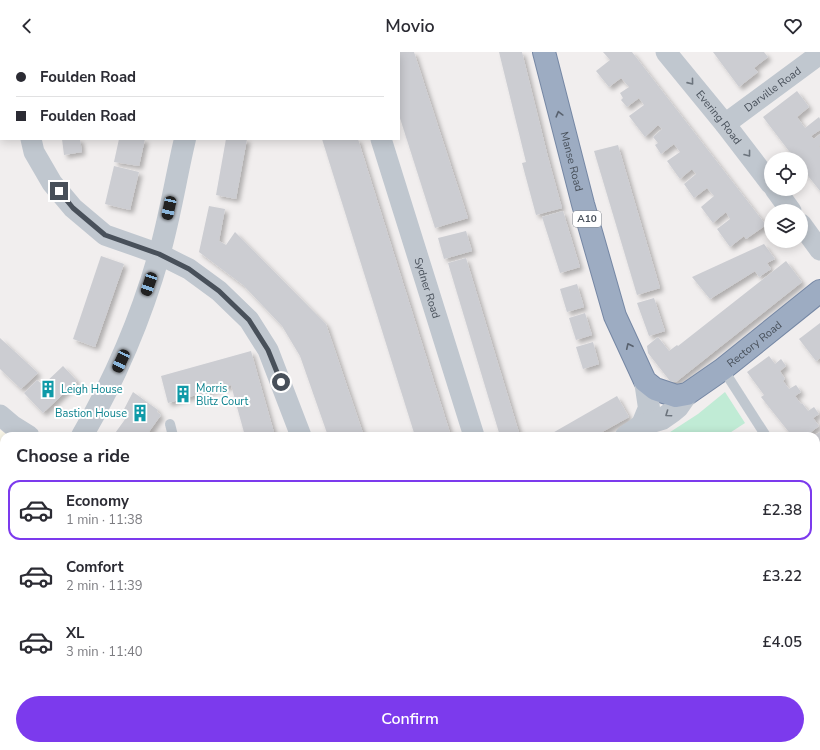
<!DOCTYPE html>
<meta charset="utf-8">
<style>
:root{--surface:#fff;--page:#f7f7f7;--text:#2b2b33;--muted:#7c7c81;--line:#e1e1e2;--accent:#7c3aed}
body{margin:0;font-family:"Nunito Sans",sans-serif;background:var(--page);color:var(--text);height:100vh;display:flex;flex-direction:column;font-size:15px;white-space:nowrap}
*{box-sizing:border-box;margin:0}
p{font-size:13px;color:var(--muted)}
.icon{flex:none;width:22px;height:22px;fill:none;stroke:currentColor;stroke-width:2;stroke-linecap:round;stroke-linejoin:round}
.map{position:relative;flex:1;overflow:hidden}
.panel{position:absolute;left:0px;top:380px;width:820px;height:318px;display:flex;flex-direction:column;background:var(--surface);border-radius:12px 12px 0 0;box-shadow:0 2px 10px #0003}
.panel>*{flex:none}
.banner{position:absolute;left:0px;top:0px;width:400px;height:88px;box-shadow:0 2px 10px #0003;display:grid;align-content:center;height:88px;padding:0 16px;background:var(--surface)}
.controls{position:absolute;left:764px;top:100px;display:grid;gap:8px}
.controls a{display:grid;place-items:center;width:44px;height:44px;border-radius:50%;background:var(--surface);box-shadow:0 2px 10px #0003;font-size:20px}
.end{position:absolute;width:18px;height:18px;margin:-9px;border:5px solid #48505a;background:#fff;box-shadow:0 0 0 2px #fff}
.from{border-radius:50%}
.car{position:absolute;width:12px;height:24px;margin:-12px -6px;border-radius:5px;box-shadow:0 0 3px 1px #0007;background:linear-gradient(#222 24%,#8ab4d8 0 40%,#222 0 76%,#8ab4d8 0 86%,#222 0)}
.banner b{display:flex;align-items:center;gap:14px;height:38px;font-size:15px}
.banner b+b{border-top:1px solid var(--line)}
.banner i{width:10px;height:10px;background:var(--text)}
ul{padding:0;list-style:none}
li{display:flex;align-items:center;gap:12px;height:60px;margin:0 8px 6px;padding:0 8px;border:2px solid transparent;border-radius:12px}
li div{flex:1}
li b{display:block;font-size:15px}
li em{font-style:normal;font-weight:600}
li.active{border-color:var(--accent)}
li>.icon{width:36px;height:36px;stroke-width:1.5}
h2{padding:0 16px;font-size:18px;line-height:48px}
.primary-button{display:flex;gap:8px;margin-top:auto;padding:8px 16px}
.primary-button a{flex:1;height:46px;border-radius:24px;background:var(--accent);color:#fff;font-size:16px;font-weight:600;line-height:46px;text-align:center}
header{display:flex;justify-content:space-between;align-items:center;height:52px;padding:0 16px;background:var(--surface);font-size:18px;font-weight:600}
.map>svg:first-child{display:block}
</style>
<header><svg class="icon" aria-label="back" viewBox="0 0 24 24"><path d="M15 5l-7 7 7 7"/></svg>Movio<svg class="icon" aria-label="heart" viewBox="0 0 24 24"><path d="M12 20l-8-8c-3-5 5-10 8-4 3-6 11-1 8 4z"/></svg></header>
<div class="map">
<svg width="820" height="698" viewBox="0 0 820 698">
<defs>
<filter id="shadow"><feDropShadow dx="3.5" dy="3.5" stdDeviation="2" flood-color="#0004"/></filter>
</defs>
<rect width="100%" height="100%" fill="#f1eeee"/>
<!-- commercial -->
<polygon fill="#faf7e9" points="0,378 10,384 4,384 4,463 0,468"/>
<!-- green -->
<g fill="#c0ebd5">
<polygon points="725,340 745,371 725,384 664,384 698,362"/>
<polygon points="330,694 404,694 397,698 332,698"/>
</g>
<!-- building -->
<g fill="#cccdd2" filter="url(#shadow)">
<polygon points="399,0 414,0 468,166 435,176 399,63"/>
<polygon points="499,0 522,0 548,105 562,156 536,163 522,111 526,110"/>
<polygon points="603,0 632,0 766,173 746,187 744,184 730,195 717,177 730,167 726,160 713,171 701,155 714,144 707,136 694,146 684,132 696,122 692,117 680,127 667,109 680,100 674,92 661,102 655,93 658,91 653,85 662,77 658,73 645,85 629,64 644,53 639,46 627,55 621,48 623,46 620,41 629,35 621,26 609,35 596,19 610,8"/>
<polygon points="713,0 764,0 768,5 754,16 758,20 739,35"/>
<polygon points="797,39 809,55 797,65 805,76 819,65 820,67 820,78 811,84 814,87 820,82 820,93 819,94 820,96 820,139 801,115 801,107 795,107 763,65"/>
<polygon points="62,87 80,87 82,100 64,103"/>
<polygon points="119,87 145,87 139,114 114,110"/>
<polygon points="226,87 247,87 236,147 216,143"/>
<polygon points="322,87 358,87 451,384 415,384"/>
<polygon points="618,93 660,236 637,243 594,99"/>
<polygon points="114,114 139,120 130,158 105,152"/>
<polygon points="209,154 225,157 219,189 226,193 235,180 326,272 364,384 328,384 300,304 282,274 243,233 199,200"/>
<polygon points="563,159 580,215 560,221 542,165"/>
<polygon points="466,179 472,199 444,207 438,186"/>
<polygon points="764,192 775,207 767,211 771,217 759,225 755,219 710,247 692,225"/>
<polygon points="101,204 124,212 95,295 73,287"/>
<polygon points="466,206 520,384 500,384 448,211"/>
<polygon points="786,209 802,230 676,330 670,329 648,301 647,294 658,285 669,299 677,293 678,294"/>
<polygon points="577,232 584,255 567,260 560,237"/>
<polygon points="654,246 665,279 649,284 637,251"/>
<polygon points="585,261 592,283 576,288 569,266"/>
<polygon points="820,271 820,306 816,309 799,287"/>
<polygon points="0,286 38,321 21,337 0,317"/>
<polygon points="593,290 599,312 583,317 576,295"/>
<polygon points="251,299 275,384 245,384 231,333 168,351 161,324"/>
<polygon points="769,304 775,312 781,307 786,314 780,319 785,327 783,329 789,337 796,333 801,340 795,344 801,352 802,351 808,359 814,355 819,362 813,366 819,374 806,384 792,384 761,345 764,343 747,320"/>
<polygon points="63,314 77,329 43,361 24,341 37,328 43,333"/>
<polygon points="133,340 158,358 157,360 161,363 146,384 113,384 126,366 121,363"/>
<polygon points="617,344 629,365 595,384 550,384 549,383"/>
<polygon points="820,380 820,422 816,424 816,384 813,384"/>
<polygon points="4,416 4,451 0,455 0,420"/>
<polygon points="4,512 4,557 0,557 0,516"/>
<polygon points="816,524 820,530 820,541 816,544"/>
<polygon points="820,594 820,620 816,623 816,596"/>
<rect x="0" y="607" width="4" height="25"/>
<polygon points="820,677 820,698 795,698 801,694 816,694 816,680"/>
<polygon points="0,680 4,680 4,694 5,694 6,698 0,698"/>
<rect x="69" y="694" width="101" height="4"/>
<polygon points="245,694 267,694 269,698 246,698"/>
<polygon points="518,694 571,694 565,698 512,698"/>
<polygon points="572,694 589,694 583,698 574,698"/>
<polygon points="703,694 716,694 718,698 697,698"/>
</g>
<g fill="none" stroke-linecap="round" stroke-linejoin="round">
<!-- trunk casing -->
<g stroke="#7587a4" stroke-width="24">
<g id="trunk">
<path id="s4" d="M544 0 583 152 615 264 645 329 655 337 676 344 687 342 723 317 820 239"/>
</g>
</g>
<!-- service -->
<g stroke="#c0c7cf" stroke-width="10">
<polyline points="723,317 766,384"/>
<polyline points="170,372 173,384"/>
<polyline points="306,694 307,698"/>
</g>
<!-- minor -->
<g stroke="#c0c7cf" stroke-width="21">
<polyline points="354,0 354,1"/>
<path id="s1" d="M666 0 725 72 771 132"/>
<polyline points="27,1 28,0"/>
<path id="s2" d="M725 72 820 2"/>
<polyline points="31,87 34,100 52,131 73,156 105,183 159,202 189,217 219,239 249,268 268,298 301,384"/>
<path id="s3" d="M381 87 474 384"/>
<polyline points="775,137 791,159"/>
<polyline points="801,172 820,198"/>
<polyline points="0,363 13,374 29,384"/>
<polyline points="816,577 820,574"/>
<polyline points="196,694 196,698"/>
<polyline points="729,694 732,698"/>
<polyline points="647,698 654,694"/>
</g>
<!-- tertiary -->
<g stroke="#c0c7cf" stroke-width="22">
<polyline points="203,1 203,0"/>
<polyline points="642,373 649,356 645,329"/>
<path d="M82 384C115 327 141 266 159 203 170 165 176 125 185 87"/>
<polyline points="626,384 642,373 662,367 672,360 678,355 687,342"/>
<polyline points="0,488 4,484"/>
<polyline points="0,570 4,570"/>
</g>
<!-- trunk -->
<use href="#trunk" stroke="#9dacc2" stroke-width="22"/>
<!-- rail -->
<g stroke="#b1b3b8" stroke-width="3">
<polyline points="816,468 820,466"/>
<polyline points="816,478 820,475"/>
<polyline points="414,698 421,694"/>
<polyline points="432,698 439,694"/>
</g>
</g>
<!-- one-way arrows -->
<defs><path id="oneway-chevron" d="M-2-3.5L2.5 0L-2 3.5" fill="none" stroke-width="1.6" stroke-linecap="round" stroke-linejoin="round"/></defs>
<g stroke="#6c747d">
<use href="#oneway-chevron" transform="translate(691 30) rotate(51)"/>
<use href="#oneway-chevron" transform="translate(748 102) rotate(52)"/>
<use href="#oneway-chevron" transform="translate(668 362) rotate(145)"/>
</g>
<g stroke="#59626f">
<use href="#oneway-chevron" transform="translate(559 62) rotate(-105)"/>
<use href="#oneway-chevron" transform="translate(629 294) rotate(-115)"/>
</g>
<g fill="none" stroke-linecap="round" stroke-linejoin="round">
<!-- route -->
<polyline stroke="#48505a" stroke-width="5" points="59,139 73,156 105,183 159,202 189,217 219,239 249,268 268,298 281,330"/>
</g>
<!-- icons -->
<defs>
<g id="building-bare" transform="scale(1.38)"><path d="M-4-6H4V6H1V3H-1V6H-4ZM-2.5-4.3h1.7v1.8h-1.7ZM.8-4.3h1.7v1.8H.8ZM-2.5-1h1.7V.8h-1.7ZM.8-1h1.7V.8H.8Z" fill="#0f9aa8" stroke="#fff" stroke-width="2.5" paint-order="stroke"/></g>
</defs>
<g fill-rule="evenodd">
<use href="#building-bare" x="48" y="337"/>
<use href="#building-bare" x="183" y="342"/>
<use href="#building-bare" x="140" y="361"/>
</g>
<g text-anchor="middle" dominant-baseline="central" stroke-width="4" stroke-linejoin="round" paint-order="stroke">
<!-- shield labels -->
<rect fill="#fff" stroke="#7f848c" stroke-width="1" x="573" y="159" width="28" height="16" rx="3"/>
<g font-size="10" font-weight="bold" fill="#48505a">
<text x="587" y="167">A10</text>
</g>
<!-- street labels -->
<g font-size="11" fill="#48505a" stroke="#fff">
<text stroke="none"><textPath href="#s2" startOffset="59">Darville Road</textPath></text>
<text stroke="none"><textPath href="#s1" startOffset="84">Evering Road</textPath></text>
<text stroke="none"><textPath href="#s4" startOffset="113">Manse Road</textPath></text>
<text stroke="none"><textPath href="#s3" startOffset="156">Sydner Road</textPath></text>
<text stroke="none"><textPath href="#s4" startOffset="475">Rectory Road</textPath></text>
</g>
<!-- culture labels -->
<g font-size="11" fill="#0d838f" stroke="#fff" text-anchor="start">
<text x="196" y="336">Morris<tspan x="196" dy="13">Blitz Court</tspan></text>
<text x="61" y="337">Leigh House</text>
<text x="127" y="361" text-anchor="end">Bastion House</text>
</g>
</g>
</svg>
<div class="controls">
<a><svg class="icon" aria-label="locate" viewBox="0 0 24 24"><circle cx="12" cy="12" r="6"/><path d="M12 2v4M12 18v4M2 12h4M18 12h4"/></svg></a>
<a><svg class="icon" aria-label="layers" viewBox="0 0 24 24"><path d="M12 4l9 5-9 5-9-5zM3 14l9 5 9-5"/></svg></a>
</div>
<i class="end from" style="left:281px;top:330px"></i>
<i class="end" style="left:59px;top:139px"></i>
<i class="car" style="left:169px;top:156px;rotate:192deg"></i>
<i class="car" style="left:149px;top:232px;rotate:199deg"></i>
<i class="car" style="left:121px;top:309px;rotate:205deg"></i>
<div class="banner">
<b><i class="from"></i>Foulden Road</b>
<b><i></i>Foulden Road</b>
</div>
<section class="panel">
<h2>Choose a ride</h2>
<ul>
<li class="active"><svg class="icon" aria-label="car" viewBox="0 0 24 24"><path d="M5 17H2v-5l4-1 3-4h7l3 4 3 1v5h-3M9 17h6M6 11h13"/><circle cx="7" cy="17" r="2"/><circle cx="17" cy="17" r="2"/></svg><div><b>Economy</b><p>1 min · 11:38</p></div><em>£2.38</em></li>
<li><svg class="icon" aria-label="car" viewBox="0 0 24 24"><path d="M5 17H2v-5l4-1 3-4h7l3 4 3 1v5h-3M9 17h6M6 11h13"/><circle cx="7" cy="17" r="2"/><circle cx="17" cy="17" r="2"/></svg><div><b>Comfort</b><p>2 min · 11:39</p></div><em>£3.22</em></li>
<li><svg class="icon" aria-label="car" viewBox="0 0 24 24"><path d="M5 17H2v-5l4-1 3-4h7l3 4 3 1v5h-3M9 17h6M6 11h13"/><circle cx="7" cy="17" r="2"/><circle cx="17" cy="17" r="2"/></svg><div><b>XL</b><p>3 min · 11:40</p></div><em>£4.05</em></li>
</ul>
<div class="primary-button"><a>Confirm</a></div>
</section>
</div>
